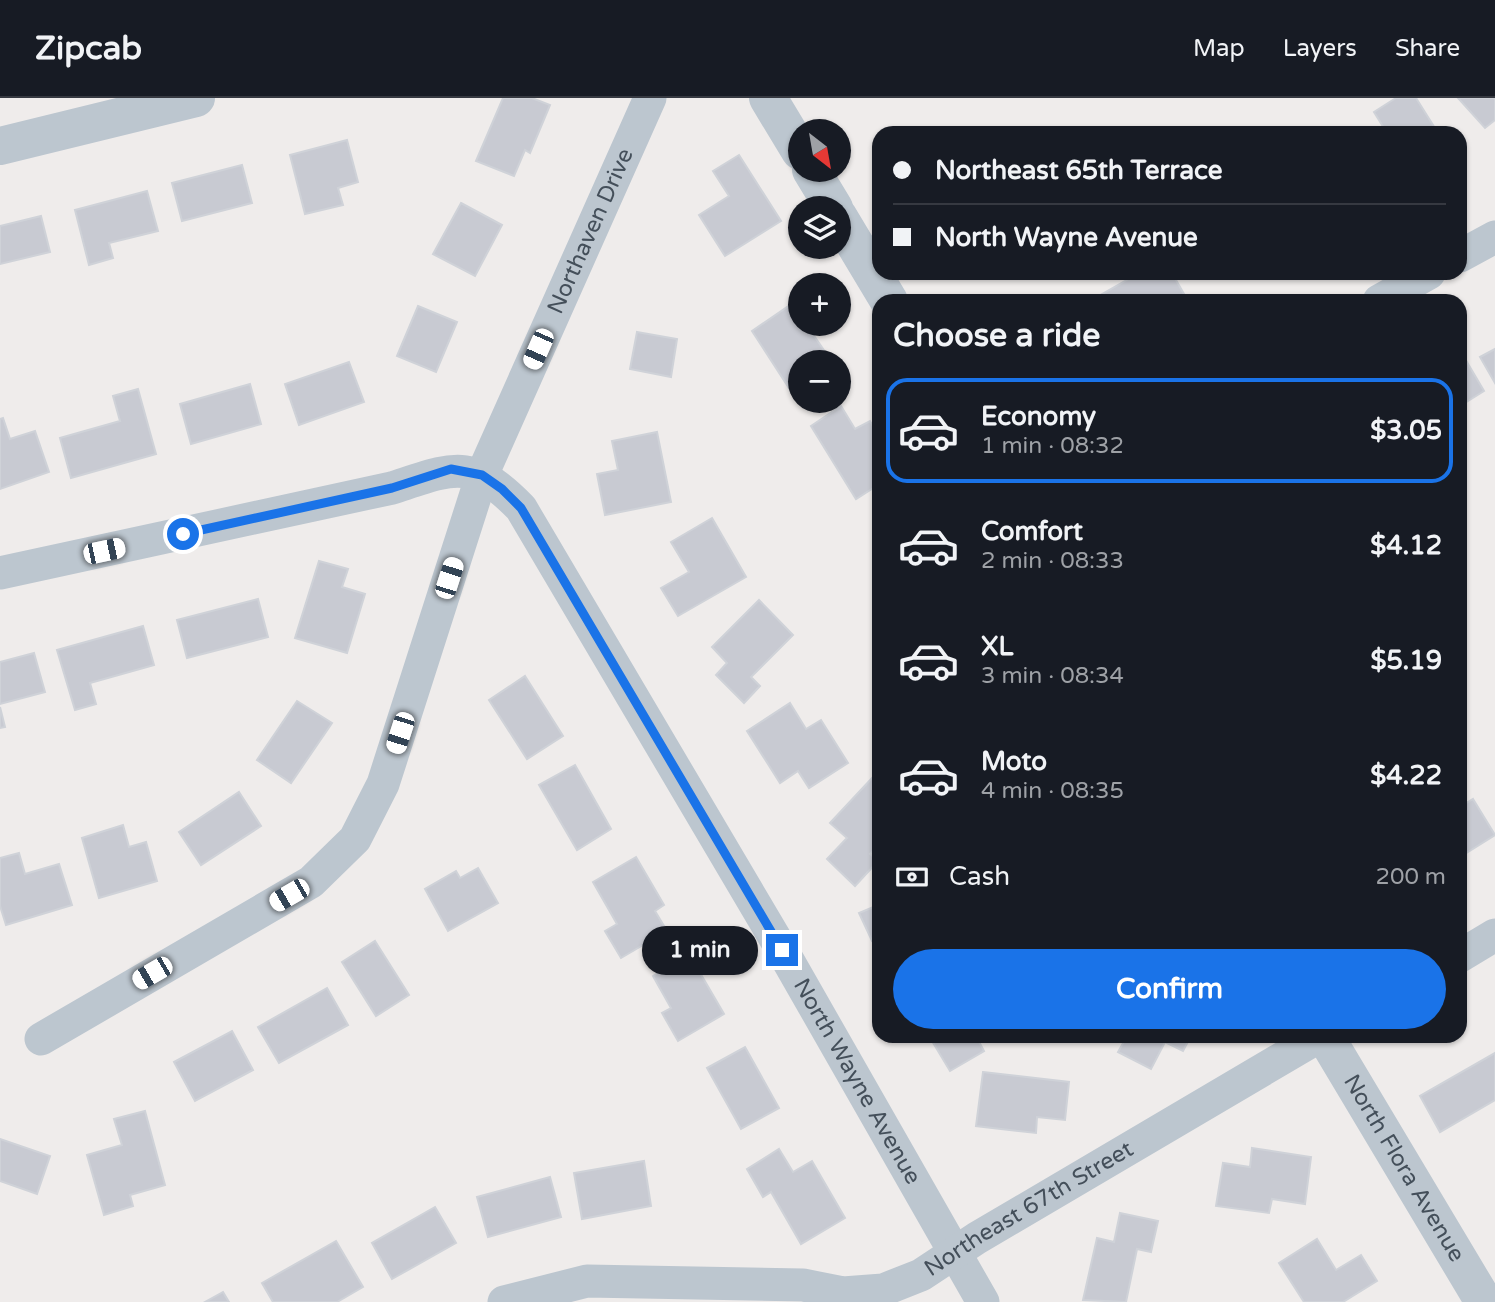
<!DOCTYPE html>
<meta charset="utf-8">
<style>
:root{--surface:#171b24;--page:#20242c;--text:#f1f3f6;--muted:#9ea1a6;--line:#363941;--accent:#1a73e8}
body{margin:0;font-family:"Varela Round",sans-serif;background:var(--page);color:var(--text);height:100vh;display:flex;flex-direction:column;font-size:26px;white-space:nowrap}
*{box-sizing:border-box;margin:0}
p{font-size:23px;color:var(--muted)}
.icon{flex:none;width:38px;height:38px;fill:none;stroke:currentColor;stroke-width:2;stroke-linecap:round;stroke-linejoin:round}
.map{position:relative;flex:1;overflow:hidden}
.drawer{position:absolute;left:872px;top:196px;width:595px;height:749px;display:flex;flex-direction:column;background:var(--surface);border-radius:21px;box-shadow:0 2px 5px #0004}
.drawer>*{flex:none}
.guide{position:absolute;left:872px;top:28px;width:595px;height:154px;border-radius:21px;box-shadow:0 2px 5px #0004;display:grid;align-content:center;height:154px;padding:0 21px;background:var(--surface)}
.needle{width:46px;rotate:149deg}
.controls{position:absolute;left:788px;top:21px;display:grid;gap:14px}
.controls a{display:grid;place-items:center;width:63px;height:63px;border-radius:50%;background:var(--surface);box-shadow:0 2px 5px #0004;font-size:35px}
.end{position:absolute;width:32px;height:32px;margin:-16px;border:9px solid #1a73e8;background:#fff;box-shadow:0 0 0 4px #fff}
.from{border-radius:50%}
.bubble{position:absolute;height:49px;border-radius:24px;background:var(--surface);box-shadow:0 2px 5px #0004;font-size:23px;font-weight:700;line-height:49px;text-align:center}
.car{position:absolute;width:21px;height:42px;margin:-21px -10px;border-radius:9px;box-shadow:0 0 5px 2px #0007;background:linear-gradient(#fff 24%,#345 0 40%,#fff 0 76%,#345 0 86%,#fff 0)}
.guide b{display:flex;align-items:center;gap:24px;height:66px;font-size:26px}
.guide b+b{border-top:2px solid var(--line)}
.guide i{width:18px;height:18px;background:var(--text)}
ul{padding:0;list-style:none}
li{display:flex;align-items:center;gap:21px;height:105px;margin:0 14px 10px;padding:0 7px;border:4px solid transparent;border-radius:21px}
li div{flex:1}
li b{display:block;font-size:26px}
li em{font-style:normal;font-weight:700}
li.on{border-color:var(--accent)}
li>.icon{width:63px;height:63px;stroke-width:1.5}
h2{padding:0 21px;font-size:32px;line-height:84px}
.pay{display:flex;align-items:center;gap:18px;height:77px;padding:0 21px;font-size:26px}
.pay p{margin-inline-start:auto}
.primary-button{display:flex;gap:14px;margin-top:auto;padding:14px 21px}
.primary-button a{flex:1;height:80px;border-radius:42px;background:var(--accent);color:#fff;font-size:28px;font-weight:700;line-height:80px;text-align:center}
header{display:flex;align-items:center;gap:42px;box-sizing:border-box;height:98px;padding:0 35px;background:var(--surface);border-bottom:2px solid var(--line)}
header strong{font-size:33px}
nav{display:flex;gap:38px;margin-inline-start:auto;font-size:24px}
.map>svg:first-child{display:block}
</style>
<header>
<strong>Zipcab</strong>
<nav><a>Map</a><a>Layers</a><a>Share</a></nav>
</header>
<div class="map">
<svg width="1495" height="1204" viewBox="0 0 1495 1204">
<rect width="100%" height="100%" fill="#efeceb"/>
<!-- building -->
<g fill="#c8cad2" stroke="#cfd2d8" stroke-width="2">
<polygon points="503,0 532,0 550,7 530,55 525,52 514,78 476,63"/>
<polygon points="1396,0 1416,0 1438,35 1387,35 1374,14"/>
<polygon points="1458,0 1495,0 1495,22 1485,30"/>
<polygon points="347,42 358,84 338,90 343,107 305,116 290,57"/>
<polygon points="739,57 781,123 725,158 699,117 729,98 713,73"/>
<polygon points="242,67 252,105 182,123 172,85"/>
<polygon points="147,93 158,133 109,145 113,160 89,167 75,112"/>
<polygon points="461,105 502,127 475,178 433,156"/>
<polygon points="41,118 50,154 0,166 0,128"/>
<polygon points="1139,175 1172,175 1188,203 1090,203"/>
<polygon points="793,205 800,216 800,226 806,226 832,264 800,264 798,304 752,233"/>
<polygon points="418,208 457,224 436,274 397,258"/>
<polygon points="637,234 677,241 671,279 630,271"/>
<polygon points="1495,251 1495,285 1480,259"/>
<polygon points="1464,259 1484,293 1460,308 1460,262"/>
<polygon points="349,264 364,304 299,327 285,286"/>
<polygon points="250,286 261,326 191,346 180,306"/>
<polygon points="138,291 156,356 71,380 60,340 120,323 113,298"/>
<polygon points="841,308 855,331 870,323 878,337 878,387 856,401 811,328"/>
<polygon points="3,320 10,341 35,333 49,374 0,391 0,321"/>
<polygon points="657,334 671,404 605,417 597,376 618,372 612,343"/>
<polygon points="712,420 746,479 678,518 661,490 689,474 671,444"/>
<polygon points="319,463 348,471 342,489 365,496 347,555 295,540"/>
<polygon points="258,501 268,539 187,560 177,522"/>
<polygon points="759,502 793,537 751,579 760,588 744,605 716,577 727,565 712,549"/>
<polygon points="143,528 154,567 90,585 96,606 75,612 57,552"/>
<polygon points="34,555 45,594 0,606 0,564"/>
<polygon points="525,578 563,638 527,661 489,602"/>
<polygon points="297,603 332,625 291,685 257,662"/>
<polygon points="790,605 806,631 821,622 848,665 809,690 798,673 780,685 747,633"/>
<polygon points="0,609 5,629 0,630"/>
<polygon points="575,667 611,731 577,752 539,687"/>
<polygon points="873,679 878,684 878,747 870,756 878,763 855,788 827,761 847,740 830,725"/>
<polygon points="239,694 261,728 201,767 179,734"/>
<polygon points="1473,701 1495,737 1460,759 1460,709"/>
<polygon points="123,727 129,749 146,744 157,783 99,800 82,740"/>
<polygon points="19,755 25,776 59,766 72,807 6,827 0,808 0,760"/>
<polygon points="636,759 664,807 655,813 667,833 621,860 605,833 617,826 593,784"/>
<polygon points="478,770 498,805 448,833 425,791 456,773 460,780"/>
<polygon points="878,807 878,840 872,843 859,815"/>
<polygon points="375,843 409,897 376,918 342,864"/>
<polygon points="689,856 724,916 678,943 662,915 671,910 653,878"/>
<polygon points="327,890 348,927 279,965 258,929"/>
<polygon points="232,933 253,972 195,1003 174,964"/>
<polygon points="929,938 976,938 984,953 950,973"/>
<polygon points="1127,938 1191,938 1183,953 1165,944 1151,971 1118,954"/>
<polygon points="745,949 779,1010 741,1031 707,970"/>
<polygon points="1495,955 1495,1002 1440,1034 1420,998"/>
<polygon points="983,974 1069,984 1065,1022 1037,1019 1036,1035 976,1028"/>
<polygon points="145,1013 165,1087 130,1097 133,1108 104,1117 87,1057 122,1047 114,1021"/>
<polygon points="0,1041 50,1058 37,1096 0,1083"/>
<polygon points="1252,1050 1311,1059 1305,1106 1272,1101 1269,1115 1216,1108 1223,1065 1250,1069"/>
<polygon points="779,1051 793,1074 812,1063 845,1120 801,1146 771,1094 763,1099 747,1071"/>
<polygon points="644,1063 651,1108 582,1121 574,1075"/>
<polygon points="550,1079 561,1119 488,1139 477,1099"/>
<polygon points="435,1109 456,1145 392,1181 372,1145"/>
<polygon points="1120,1115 1158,1123 1151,1154 1137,1151 1126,1204 1083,1202 1097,1140 1114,1144"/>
<polygon points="1317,1141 1336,1172 1361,1157 1377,1183 1343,1204 1304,1204 1279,1165"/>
<polygon points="336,1143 363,1189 337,1204 273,1204 262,1185"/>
<polygon points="223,1194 229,1204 205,1204"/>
</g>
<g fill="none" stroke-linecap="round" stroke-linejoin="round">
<!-- minor -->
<g stroke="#bcc6cf" stroke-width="33">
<polyline points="1460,158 1495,139"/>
<polyline points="1379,203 1429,175"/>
<path id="s1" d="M0 475 392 390C454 370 471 359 521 410L782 852 983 1204"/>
<polyline points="1460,858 1495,837"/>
<path id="s2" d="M41 941 311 784 355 741 383 686 482 377 650 0"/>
<path id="s3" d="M504 1204 587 1183 803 1187 843 1195 883 1192 921 1177 977 1140 1320 938"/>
</g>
<!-- tertiary -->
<g stroke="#bcc6cf" stroke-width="38">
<polyline points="768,0 800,53"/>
<polyline points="0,48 196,0"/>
<polyline points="811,72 834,110"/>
<polyline points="838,118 889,203"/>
<path id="s4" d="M1325 938 1484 1204"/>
</g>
</g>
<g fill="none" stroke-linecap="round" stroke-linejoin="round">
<!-- route -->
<polyline stroke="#1a73e8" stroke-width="9" points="183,436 392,390 451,371 482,377 502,391 521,410 782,852"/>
</g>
<g text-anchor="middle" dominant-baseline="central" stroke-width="5" stroke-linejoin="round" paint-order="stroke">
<!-- street labels -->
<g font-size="23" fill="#444f5a" stroke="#fff">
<text stroke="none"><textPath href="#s2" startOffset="1027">Northaven Drive</textPath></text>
<text stroke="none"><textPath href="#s1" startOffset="1209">North Wayne Avenue</textPath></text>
<text stroke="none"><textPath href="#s4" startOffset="154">North Flora Avenue</textPath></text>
<text stroke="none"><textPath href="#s3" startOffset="550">Northeast 67th Street</textPath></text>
</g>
</g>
</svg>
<div class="controls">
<a><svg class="needle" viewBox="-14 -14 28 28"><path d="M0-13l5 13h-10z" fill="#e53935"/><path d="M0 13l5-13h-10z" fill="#9ea1a6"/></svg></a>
<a><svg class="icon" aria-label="layers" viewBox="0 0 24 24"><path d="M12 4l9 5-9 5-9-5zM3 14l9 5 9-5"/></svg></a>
<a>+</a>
<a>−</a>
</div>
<i class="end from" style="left:183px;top:436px"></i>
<i class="end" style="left:782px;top:852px"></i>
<div class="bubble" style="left:642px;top:828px;width:116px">1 min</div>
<i class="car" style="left:538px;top:251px;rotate:204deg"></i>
<i class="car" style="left:104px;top:453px;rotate:78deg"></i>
<i class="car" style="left:449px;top:480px;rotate:18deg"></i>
<i class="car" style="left:400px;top:635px;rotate:198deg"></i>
<i class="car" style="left:289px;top:797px;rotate:240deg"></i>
<i class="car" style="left:152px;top:875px;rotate:240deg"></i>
<div class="guide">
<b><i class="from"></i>Northeast 65th Terrace</b>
<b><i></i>North Wayne Avenue</b>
</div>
<section class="drawer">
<h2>Choose a ride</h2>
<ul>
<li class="on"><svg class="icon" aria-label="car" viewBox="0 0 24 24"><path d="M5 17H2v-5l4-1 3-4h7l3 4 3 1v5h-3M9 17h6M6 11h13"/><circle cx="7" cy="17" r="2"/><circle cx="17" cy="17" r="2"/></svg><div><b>Economy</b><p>1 min · 08:32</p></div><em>$3.05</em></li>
<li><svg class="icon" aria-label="car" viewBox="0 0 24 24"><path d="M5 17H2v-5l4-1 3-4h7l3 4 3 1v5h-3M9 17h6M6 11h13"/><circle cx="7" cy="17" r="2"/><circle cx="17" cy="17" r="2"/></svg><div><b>Comfort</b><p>2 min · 08:33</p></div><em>$4.12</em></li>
<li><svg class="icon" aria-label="car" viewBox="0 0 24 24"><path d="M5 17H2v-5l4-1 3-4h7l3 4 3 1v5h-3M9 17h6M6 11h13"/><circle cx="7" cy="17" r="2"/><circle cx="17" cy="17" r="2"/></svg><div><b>XL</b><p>3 min · 08:34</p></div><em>$5.19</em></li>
<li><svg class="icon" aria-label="car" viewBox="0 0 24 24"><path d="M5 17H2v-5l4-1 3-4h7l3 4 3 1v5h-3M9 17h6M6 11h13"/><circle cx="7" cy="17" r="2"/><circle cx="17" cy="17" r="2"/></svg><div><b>Moto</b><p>4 min · 08:35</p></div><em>$4.22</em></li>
</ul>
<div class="pay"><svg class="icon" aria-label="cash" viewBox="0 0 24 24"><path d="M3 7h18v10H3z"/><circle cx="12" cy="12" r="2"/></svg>Cash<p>200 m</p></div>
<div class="primary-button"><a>Confirm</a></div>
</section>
</div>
